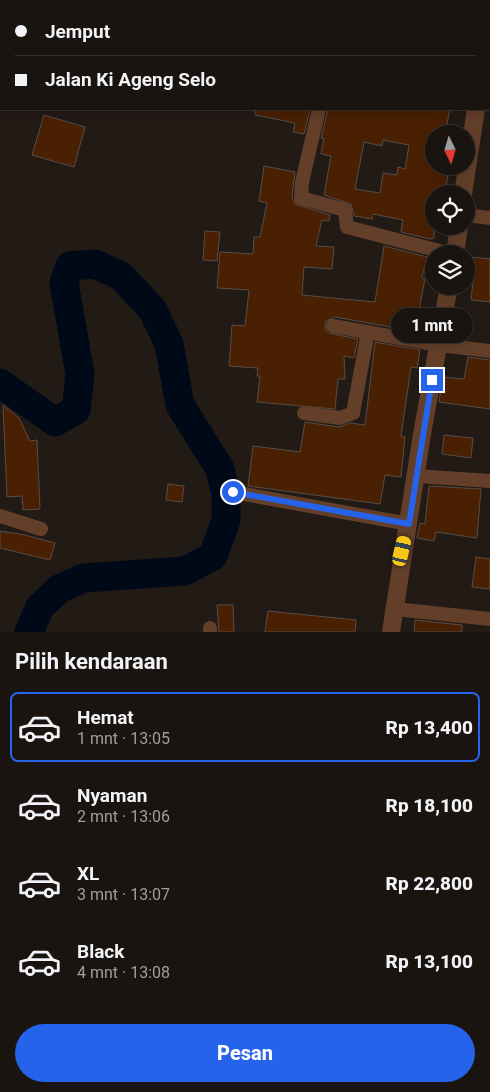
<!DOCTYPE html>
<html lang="id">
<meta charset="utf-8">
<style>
:root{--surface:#1a1410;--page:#27211e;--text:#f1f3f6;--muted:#9f9e9f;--line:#383330;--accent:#2563eb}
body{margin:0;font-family:Roboto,sans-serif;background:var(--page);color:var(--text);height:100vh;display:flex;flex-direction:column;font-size:19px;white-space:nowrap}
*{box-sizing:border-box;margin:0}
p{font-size:16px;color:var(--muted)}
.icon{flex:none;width:28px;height:28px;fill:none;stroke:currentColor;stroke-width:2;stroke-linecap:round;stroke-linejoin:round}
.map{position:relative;height:632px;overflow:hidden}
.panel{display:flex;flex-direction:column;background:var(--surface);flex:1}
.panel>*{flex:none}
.guide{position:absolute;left:0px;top:0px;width:490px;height:110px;box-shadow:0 2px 12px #0003,0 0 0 1px var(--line);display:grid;align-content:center;height:110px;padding:0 15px;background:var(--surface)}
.needle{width:32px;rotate:175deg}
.buttons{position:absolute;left:425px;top:125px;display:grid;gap:10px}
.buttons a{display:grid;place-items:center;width:50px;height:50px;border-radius:50%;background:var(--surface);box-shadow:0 2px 12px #0003,0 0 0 1px var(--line);font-size:25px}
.end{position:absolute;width:22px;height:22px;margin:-11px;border:6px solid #2563eb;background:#fff;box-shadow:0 0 0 2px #fff}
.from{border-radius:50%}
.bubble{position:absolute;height:35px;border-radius:18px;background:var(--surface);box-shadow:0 2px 12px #0003,0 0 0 1px var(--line);font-size:16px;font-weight:800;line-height:35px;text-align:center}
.car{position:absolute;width:15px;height:30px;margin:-15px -8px;border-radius:6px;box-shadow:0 0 4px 1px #0007;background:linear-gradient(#f5c518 24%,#345 0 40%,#f5c518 0 76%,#345 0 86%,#f5c518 0)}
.guide b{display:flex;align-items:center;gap:18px;height:48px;font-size:19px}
.guide b+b{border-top:1px solid var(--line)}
.guide i{width:12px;height:12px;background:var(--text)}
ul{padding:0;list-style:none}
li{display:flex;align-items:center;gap:15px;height:70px;margin:0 10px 8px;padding:0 5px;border:2px solid transparent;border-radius:8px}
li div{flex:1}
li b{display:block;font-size:19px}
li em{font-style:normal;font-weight:800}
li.current{border-color:var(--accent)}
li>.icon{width:45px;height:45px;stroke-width:1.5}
h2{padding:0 15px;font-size:22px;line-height:60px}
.button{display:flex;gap:10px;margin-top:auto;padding:10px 15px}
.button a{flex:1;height:58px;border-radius:30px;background:var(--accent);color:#fff;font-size:20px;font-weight:800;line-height:58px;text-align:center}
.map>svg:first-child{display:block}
</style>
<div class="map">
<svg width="490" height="632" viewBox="0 0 490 632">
<rect width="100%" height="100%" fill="#221a15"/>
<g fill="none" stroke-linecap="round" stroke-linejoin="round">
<!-- river -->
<polyline stroke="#000917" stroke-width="29" points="0,383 55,422 76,410 80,374 64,283 70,266 95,264 121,276 152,309 169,344 180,405 220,469 226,494 226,520 213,556 185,571 84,578 59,589 40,607 29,632"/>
</g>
<!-- building -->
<g fill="#4a2003" stroke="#574d47" fill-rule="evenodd">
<polygon points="255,109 310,109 304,134 293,132 295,123 255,115"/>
<path d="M328 109H450L445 134H434V166H443L442 174 448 175 445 192 434 190V238L430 239 401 232 403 220 373 214 372 219 354 216 351 204 324 195 331 156 321 154 324 138H321ZM383 140 409 145 405 169 398 167 397 175 383 173 380 193 355 189 364 142 382 146Z"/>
<polygon points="44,115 85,127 74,167 32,155"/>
<polygon points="264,166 295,172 292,197 295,204 330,215 329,221 322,220 316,246 334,247 332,269 304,267 302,295 375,302 384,246 427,257 422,278 425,279 417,320 426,322 424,333 335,317 326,321 325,328 328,333 358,339 354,358 344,356 345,379 338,379 335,409 257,402 260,376 257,376 258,368 229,366 232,325 245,326 249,290 217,288 220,252 253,254 254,237 260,237 267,203 259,201"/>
<polygon points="205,231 220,232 217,261 203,260"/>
<polygon points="471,257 490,259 490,302 471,300 474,272 469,271"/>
<polygon points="375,342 420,350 417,368 411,367 401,436 405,437 401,477 385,475 380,504 248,486 253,446 300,452 305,422 339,427 351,423 365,425"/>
<polygon points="468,357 490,360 490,409 439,402 443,377 464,379"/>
<polygon points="3,405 19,418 30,441 37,440 40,509 23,510 22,496 7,497"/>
<polygon points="444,435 473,438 471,458 442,454"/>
<polygon points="168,484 184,486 182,502 166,500"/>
<polygon points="429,486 481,489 477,538 436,532 434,541 417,538 420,523 425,524"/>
<polygon points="0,531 25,535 55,543 50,560 0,548"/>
<polygon points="476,557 490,559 490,589 472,587"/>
<polygon points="217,605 233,605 234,632 219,632"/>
<polygon points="268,611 356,620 355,632 265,632"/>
<polygon points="415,620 462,625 462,632 414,632"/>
</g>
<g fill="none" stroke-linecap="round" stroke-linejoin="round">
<!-- minor -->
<g stroke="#633f2a" stroke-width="14">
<polyline points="217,0 219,1"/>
<polyline points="48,1 49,0"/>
<polyline points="489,77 490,77"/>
<polyline points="319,109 302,182 301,198 345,210 347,227 451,254"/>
<polyline points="466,215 490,218"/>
<polyline points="333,326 439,345 490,351"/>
<polyline points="304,413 340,418 353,413 368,332"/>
<polyline points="416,476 490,481"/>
<polyline points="233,492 409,524"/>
<polyline points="0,516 41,529"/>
<polyline points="395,609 490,619"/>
<polyline points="210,628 210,632"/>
</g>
<!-- tertiary -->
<g stroke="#633f2a" stroke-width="18">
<polyline points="489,23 490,14"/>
<polyline points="463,194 476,109"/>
<polyline points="455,254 459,226"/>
<polyline points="391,632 422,434 449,286"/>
</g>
</g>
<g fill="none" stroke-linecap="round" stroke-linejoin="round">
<!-- route -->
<polyline stroke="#2563eb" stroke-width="6" points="233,492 409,524 432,380"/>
</g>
</svg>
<div class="buttons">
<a><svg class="needle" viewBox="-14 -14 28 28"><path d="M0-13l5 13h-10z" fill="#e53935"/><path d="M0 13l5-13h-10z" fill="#9f9e9f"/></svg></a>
<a><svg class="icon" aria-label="locate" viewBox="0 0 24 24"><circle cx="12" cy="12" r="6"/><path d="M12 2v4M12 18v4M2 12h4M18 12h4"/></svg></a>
<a><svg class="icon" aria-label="layers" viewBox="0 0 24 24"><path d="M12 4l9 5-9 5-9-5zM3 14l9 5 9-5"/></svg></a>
</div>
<i class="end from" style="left:233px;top:492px"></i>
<i class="end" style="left:432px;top:380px"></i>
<div class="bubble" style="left:391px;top:308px;width:82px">1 mnt</div>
<i class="car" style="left:402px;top:551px;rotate:13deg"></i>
<div class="guide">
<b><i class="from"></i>Jemput</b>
<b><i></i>Jalan Ki Ageng Selo</b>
</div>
</div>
<section class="panel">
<h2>Pilih kendaraan</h2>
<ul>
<li class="current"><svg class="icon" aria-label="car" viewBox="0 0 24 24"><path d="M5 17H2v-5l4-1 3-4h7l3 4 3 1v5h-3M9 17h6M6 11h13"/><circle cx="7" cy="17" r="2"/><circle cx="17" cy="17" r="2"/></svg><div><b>Hemat</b><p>1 mnt · 13:05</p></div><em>Rp 13,400</em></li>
<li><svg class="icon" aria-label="car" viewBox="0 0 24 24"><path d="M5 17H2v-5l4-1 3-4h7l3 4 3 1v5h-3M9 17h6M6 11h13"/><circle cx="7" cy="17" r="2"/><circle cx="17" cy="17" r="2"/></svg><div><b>Nyaman</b><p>2 mnt · 13:06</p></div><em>Rp 18,100</em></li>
<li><svg class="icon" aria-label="car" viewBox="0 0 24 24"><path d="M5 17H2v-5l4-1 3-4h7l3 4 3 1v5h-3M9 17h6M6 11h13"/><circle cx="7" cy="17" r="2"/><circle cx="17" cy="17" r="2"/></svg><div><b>XL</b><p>3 mnt · 13:07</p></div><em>Rp 22,800</em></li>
<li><svg class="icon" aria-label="car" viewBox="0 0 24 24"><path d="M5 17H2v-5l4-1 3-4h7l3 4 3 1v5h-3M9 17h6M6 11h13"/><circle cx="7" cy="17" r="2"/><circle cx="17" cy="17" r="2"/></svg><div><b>Black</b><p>4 mnt · 13:08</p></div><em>Rp 13,100</em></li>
</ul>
<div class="button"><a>Pesan</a></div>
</section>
